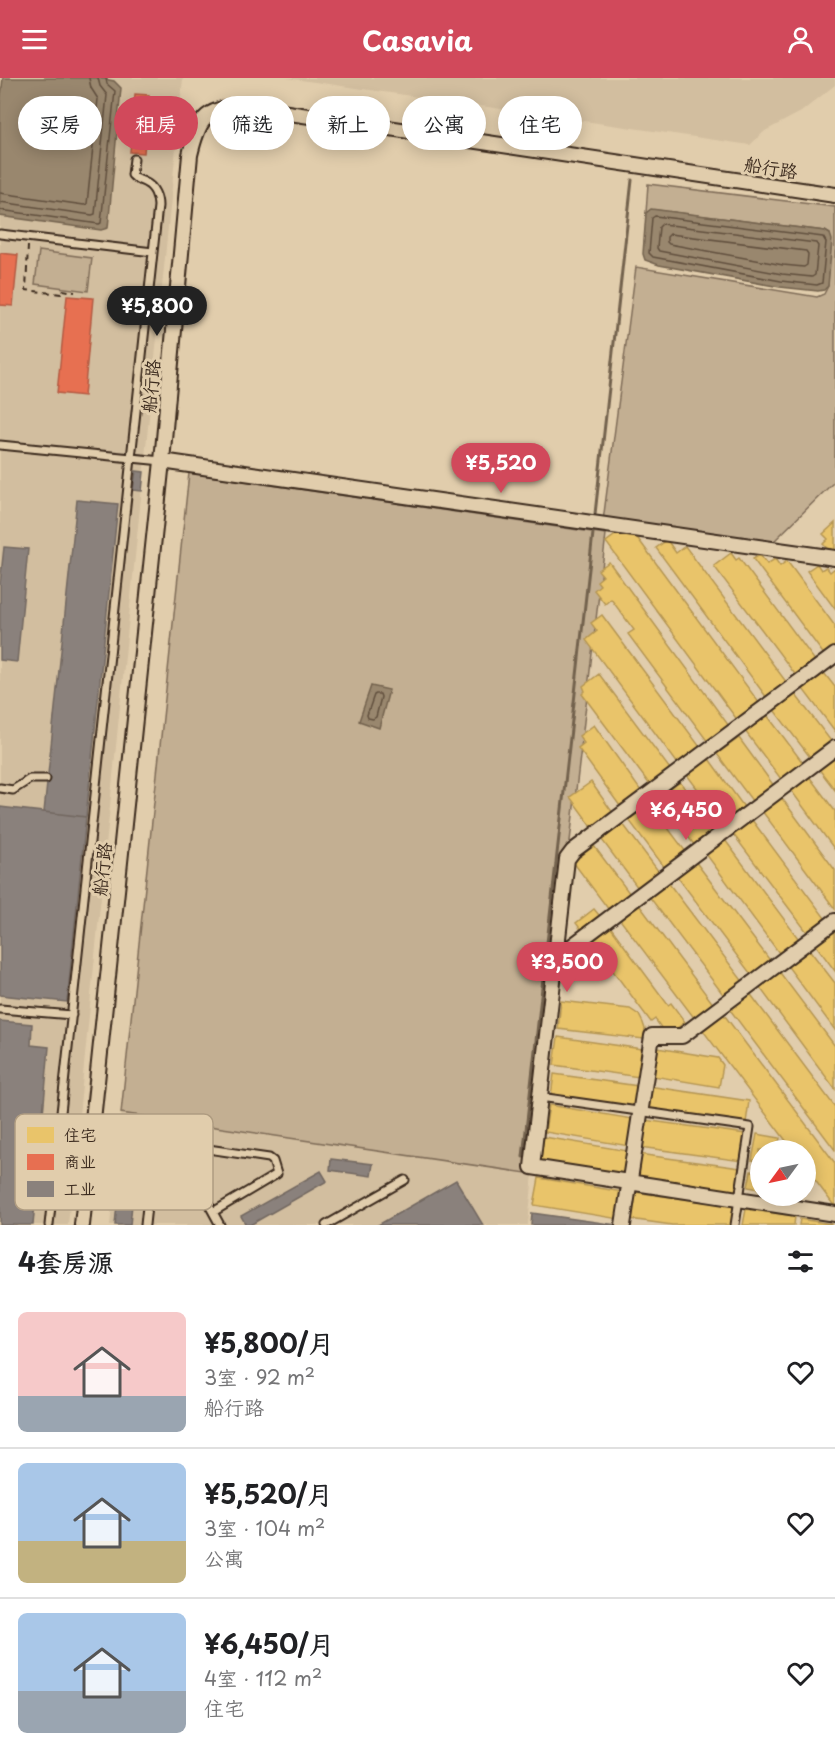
<!DOCTYPE html>
<html lang="zh">
<head>
<meta charset="utf-8">
<style>
	:root { --surface:#fff; --page:#f6f6f6; --text:#202124; --muted:#757577; --line:#e0e0e0; --accent:#d1495b }
	body { margin:0; font-family:"Playpen Sans","LXGW WenKai TC",sans-serif; background:var(--page); color:var(--text); height:100vh; display:flex; flex-direction:column; font-size:22px; white-space:nowrap }
	* { box-sizing:border-box; margin:0 }
	p { font-size:20px; color:var(--muted) }
	.icon { flex:none; width:33px; height:33px; fill:none; stroke:currentColor; stroke-width:2; stroke-linecap:round; stroke-linejoin:round }
	.map { position:relative; height:1147px; overflow:hidden }
	.panel { display:flex; flex-direction:column; background:var(--surface); flex:1 }
	.panel>* { flex:none }
	.hud { position:absolute; left:18px; top:18px; width:800px; height:54px; display:flex; gap:12px }
	.needle { width:39px; rotate:237deg }
	.controls { position:absolute; left:750px; top:1062px; display:grid; gap:12px }
	.controls a { display:grid; place-items:center; width:66px; height:66px; border-radius:50%; background:var(--surface); box-shadow:0 3px 15px #0003; font-size:30px }
	.price { position:absolute; translate:-50% -51px; padding:0 14px; border-radius:21px; background:var(--accent); color:#fff; font-size:20px; line-height:39px; filter:drop-shadow(0 2px 3px #0008) }
	.price::after { content:''; position:absolute; left:50%; top:36px; width:18px; height:14px; margin-left:-9px; background:inherit; clip-path:polygon(0 0,100% 0,50% 100%) }
	.price.selected { background:#222; color:#fff }
	ul { padding:0; list-style:none }
	li { display:flex; align-items:center; gap:18px; height:150px; padding:0 18px }
	li+li { border-top:2px solid var(--line) }
	li span { display:grid; place-items:center; flex:none; width:168px; height:120px; border-radius:9px; color:#555 }
	li>.icon { margin-inline-start:auto }
	span .icon { width:72px; height:72px; fill:#fffc; stroke-width:1 }
	li b { font-size:26px }
	h2 { display:flex; justify-content:space-between; align-items:center; height:72px; padding:0 18px; font-size:26px }
	.tag { padding:0 21px; border-radius:27px; background:var(--surface); box-shadow:0 3px 15px #0003; font-size:21px; line-height:54px }
	.tag.selected { background:var(--accent); color:#fff }
	header { display:flex; justify-content:space-between; align-items:center; height:78px; padding:0 18px; background:var(--accent); color:#fff; font-size:27px; font-weight:700 }
	.map>svg:first-child { display:block }
</style>
</head>
<body>
<header><svg class="icon" aria-label="menu" viewBox="0 0 24 24"><path d="M4 6h16M4 12h16M4 18h16"/></svg>Casavia<svg class="icon" aria-label="person" viewBox="0 0 24 24"><circle cx="12" cy="8" r="4"/><path d="M4 21q1-7 8-7t8 7"/></svg></header>
<div class="map">
<svg width="835" height="1147" viewBox="0 0 835 1147">
	<rect width="100%" height="100%" fill="#e1cdac"/>
	<filter id="ink" filterUnits="userSpaceOnUse"><feTurbulence type="fractalNoise" baseFrequency=".0167" numOctaves="2"/><feDisplacementMap in="SourceGraphic" scale="12" xChannelSelector="R" yChannelSelector="G"/><feConvolveMatrix kernelMatrix="1 2 1 2 8 2 1 2 1" color-interpolation-filters="sRGB"/></filter>
	<g filter="url(#ink)">
		<path fill="#d2be9f" d="M0 0H183L68 1147H0Z
			M287 0H835V7L801 34 765 53 750 67Z
			M121 1035 533 1096 528 1147H110Z"/>
		<path fill="#c3af92" stroke="#7f6c58" stroke-width="1.5" d="M648 106 835 129V403L770 467 603 443 636 189 817 219 824 216 828 208 830 156 825 153 656 132H651L646 135Z
			M39 173 92 180 88 213 35 206Z
			M189 395 606 456 540 1019 533 1096 121 1035Z"/>
		<path fill="#99876e" stroke="#73624e" stroke-width="1.5" d="M3 0H98L114 3 121 10 108 150 101 152 0 138V27Z
			M651 131 825 153 830 156 832 162 828 208 824 212 818 213 780 209 659 187 645 182 643 176 646 135Z
			M371 608 389 612 379 650 359 643Z"/>
		<path fill="#e9c46a" stroke="#b59653" stroke-width="1.5" d="M835 445V473L832 476 823 466 828 461 823 456Z
			M618 455 636 458 760 626 738 643 606 464Z
			M667 462 676 475 685 468 787 605 767 620 656 470Z
			M731 475 736 482 739 480 816 584 797 599 714 488Z
			M760 477 767 486 775 481 780 488 787 483 835 548V571L825 578 753 481Z
			M609 484 729 648 708 664 628 556 634 552 611 521 605 526 594 512 600 507 597 503 603 498 598 492Z
			M817 486 821 492 826 489 830 494 835 490V531L807 493Z
			M602 537 700 669 678 686 586 562 597 553 591 545Z
			M824 595 835 609V653L803 611Z
			M599 596 670 691 650 707 582 616 585 613 583 608Z
			M795 616 834 667 813 683 774 632Z
			M767 637 806 689 784 705 745 653Z
			M594 647 641 713 620 728 578 670 584 665 579 658Z
			M739 660 777 712 756 728 717 676Z
			M835 677V712L818 690Z
			M709 681 747 733 726 749 687 697Z
			M808 697 835 733V772L790 711Z
			M591 704 613 735 592 749 570 719Z
			M680 704 719 756 698 772 659 720Z
			M781 719 835 792V831L762 733Z
			M650 726 689 778 668 794 629 742Z
			M752 742 828 844 810 858 733 756Z
			M623 746 662 798 641 814 602 762Z
			M725 762 801 864 782 879 706 776Z
			M594 768 633 820 612 836 573 784Z
			M695 783 772 885 753 899 676 797Z
			M667 803 744 905 725 919 648 817Z
			M637 824 714 927 695 941 618 839Z
			M594 831 604 843 585 857 576 845Z
			M609 847 668 927 671 925 685 944 667 958 655 941 651 944 590 862Z
			M835 851V893L815 866Z
			M808 870 835 905V952L786 886Z
			M778 892 835 968V1011L758 907Z
			M749 914 835 1029V1072L728 929Z
			M561 923 630 931 639 937 643 945 645 951 644 961 558 951Z
			M722 934 835 1085V1129L806 1090V1072H793L701 950Z
			M558 959 642 971 639 999 554 987Z
			M657 970 718 980 723 987 719 1009 653 998Z
			M554 996 638 1008 635 1029 551 1018Z
			M648 1008 749 1023 746 1045 645 1030Z
			M549 1027 633 1041 629 1068 545 1054Z
			M644 1042 746 1056 742 1083 640 1069Z
			M757 1056 780 1060 777 1072H760V1083L752 1082Z
			M544 1059 628 1073 624 1100 539 1086Z
			M638 1076 740 1090 736 1117 635 1102Z
			M751 1093 760 1094V1111L748 1109Z
			M539 1100 623 1114 619 1141 534 1127Z
			M634 1114 735 1128 733 1147H672L630 1141Z
			M746 1131 795 1138 794 1147H743Z
			M800 1141 831 1146V1147H799Z"/>
		<path fill="#e76f51" stroke="#b35a42" stroke-width="1.5" d="M135 16 149 17 144 75 130 74Z
			M0 175 18 177 13 228 0 227Z
			M67 218 93 220 84 318 57 315Z"/>
		<path fill="#8a817c" stroke="#726760" stroke-width="1.5" d="M136 393 144 394 142 413 133 412Z
			M77 422 118 426 86 739 44 734Z
			M4 469 28 471 17 584 0 582V506Z
			M0 729 86 739 67 924 0 917Z
			M0 943 32 946 31 967 49 969 33 1147H0Z
			M125 1043 141 1045 136 1096 147 1097 145 1117 133 1116 130 1147H115Z
			M331 1081 373 1086 371 1098 330 1092Z
			M321 1093 327 1103 250 1147H246L241 1138Z
			M456 1102 483 1147H378Z
			M532 1135 617 1147H531Z"/>
		<g fill="none" stroke-linecap="round" stroke-linejoin="round">
			<path stroke="#614f3e" stroke-width="1.5" d="M0 115 84 127 87 126 98 21 91 10 89 0
				M0 124 92 137 95 136 107 17 100 8 98 0
				M0 132 99 146 101 145 115 13 107 6 106 0
				M655 138 823 159 826 164 822 205 817 207 781 203 653 179 649 175 652 140Z
				M662 146 816 165 818 168 815 197 812 199 782 196 659 173 657 170 659 149Z
				M670 156 806 173 808 176 807 187 804 189 783 187 669 166 667 164V159Z
				M376 616H380L381 619 376 639 373 641 368 640 367 637 374 617Z"/>
			<path stroke="#73624e" stroke-width="3" d="M595 436 632 102
				M523 1079 593 455"/>
			<g stroke="#3b2a1e" stroke-width="11">
				<path id="lane" d="M0 156 153 174
					M0 367 162 383
					M0 710 13 712 30 701H46
					M0 931 72 937
					M540 1019 750 1049 735 1147
					M149 1111 195 1116 208 1125 220 1147
					M49 1147 158 128C158 119 154 109 146 105 140 101 137 103 132 97L134 81
					M145 1147 154 1063 269 1080 273 1083 277 1096 213 1134
					M326 1147 405 1102"/>
			</g>
			<g stroke="#3b2a1e" stroke-width="18">
				<path id="street" d="M162 383 835 480
					M835 577 573 773 567 781 532 1089 835 1136
					M555 881 835 670
					M82 1147 162 383 190 77C198 43 204 30 242 28L835 117
					M623 1147 652 958H682L835 843"/>
			</g>
			<path stroke="#3b2a1e" stroke-width="2" stroke-dasharray="6 4.5" stroke-linecap="butt" d="M28 168 26 212 61 216 62 212 75 214"/>
			<use href="#lane" stroke="#e1cdac" stroke-width="7"/>
			<use href="#street" stroke="#e1cdac" stroke-width="14"/>
		</g>
	</g>
	<g text-anchor="middle" dominant-baseline="central" stroke-width="6" stroke-linejoin="round" paint-order="stroke">
		<g font-size="18" fill="#3b2a1e" stroke="#e1cdac">
			<text transform="translate(771 89) rotate(9)">船行路</text>
			<text transform="translate(150 308) rotate(-85)">船行路</text>
			<text transform="translate(101 791) rotate(-84)">船行路</text>
		</g>
	</g>
	<rect x="15" y="1036" width="198" height="96" rx="9" fill="#e1cdac" stroke="#af9c81" stroke-width="1.5"/>
	<rect x="27" y="1049" width="27" height="16" fill="#e9c46a"/>
	<rect x="27" y="1076" width="27" height="16" fill="#e76f51"/>
	<rect x="27" y="1103" width="27" height="16" fill="#8a817c"/>
	<g font-size="16" fill="#3b2a1e">
		<text x="64" y="1063">住宅</text>
		<text x="64" y="1090">商业</text>
		<text x="64" y="1117">工业</text>
	</g>
</svg>
<div class="controls">
<a><svg class="needle" viewBox="-14 -14 28 28"><path d="M0-13l5 13h-10z" fill="#e53935"/><path d="M0 13l5-13h-10z" fill="#757577"/></svg></a>
</div>
<b class="price selected" style="left:157px;top:259px">¥5,800</b>
<b class="price" style="left:501px;top:416px">¥5,520</b>
<b class="price" style="left:686px;top:763px">¥6,450</b>
<b class="price" style="left:567px;top:915px">¥3,500</b>
<div class="hud">
<a class="tag">买房</a>
<a class="tag selected">租房</a>
<a class="tag">筛选</a>
<a class="tag">新上</a>
<a class="tag">公寓</a>
<a class="tag">住宅</a>
</div>
</div>
<section class="panel">
<h2>4套房源<svg class="icon" aria-label="filters" viewBox="0 0 24 24"><path d="M4 7h16M4 17h16"/><circle cx="9" cy="7" r="2"/><circle cx="15" cy="17" r="2"/></svg></h2>
<ul>
<li><span style="background:linear-gradient(#f6c9c9 70%,#9aa5b1 0)"><svg class="icon" aria-label="home" viewBox="0 0 24 24"><path d="M3 11l9-7 9 7M6 9v11h12V9"/></svg></span><div><b>¥5,800/月</b><p>3室 · 92 m²</p><p>船行路</p></div><svg class="icon" aria-label="heart" viewBox="0 0 24 24"><path d="M12 20l-8-8c-3-5 5-10 8-4 3-6 11-1 8 4z"/></svg></li>
<li><span style="background:linear-gradient(#a9c7e8 65%,#c2b280 0)"><svg class="icon" aria-label="home" viewBox="0 0 24 24"><path d="M3 11l9-7 9 7M6 9v11h12V9"/></svg></span><div><b>¥5,520/月</b><p>3室 · 104 m²</p><p>公寓</p></div><svg class="icon" aria-label="heart" viewBox="0 0 24 24"><path d="M12 20l-8-8c-3-5 5-10 8-4 3-6 11-1 8 4z"/></svg></li>
<li><span style="background:linear-gradient(#a9c7e8 65%,#9aa5b1 0)"><svg class="icon" aria-label="home" viewBox="0 0 24 24"><path d="M3 11l9-7 9 7M6 9v11h12V9"/></svg></span><div><b>¥6,450/月</b><p>4室 · 112 m²</p><p>住宅</p></div><svg class="icon" aria-label="heart" viewBox="0 0 24 24"><path d="M12 20l-8-8c-3-5 5-10 8-4 3-6 11-1 8 4z"/></svg></li>
</ul>
</section>
</body>
</html>
